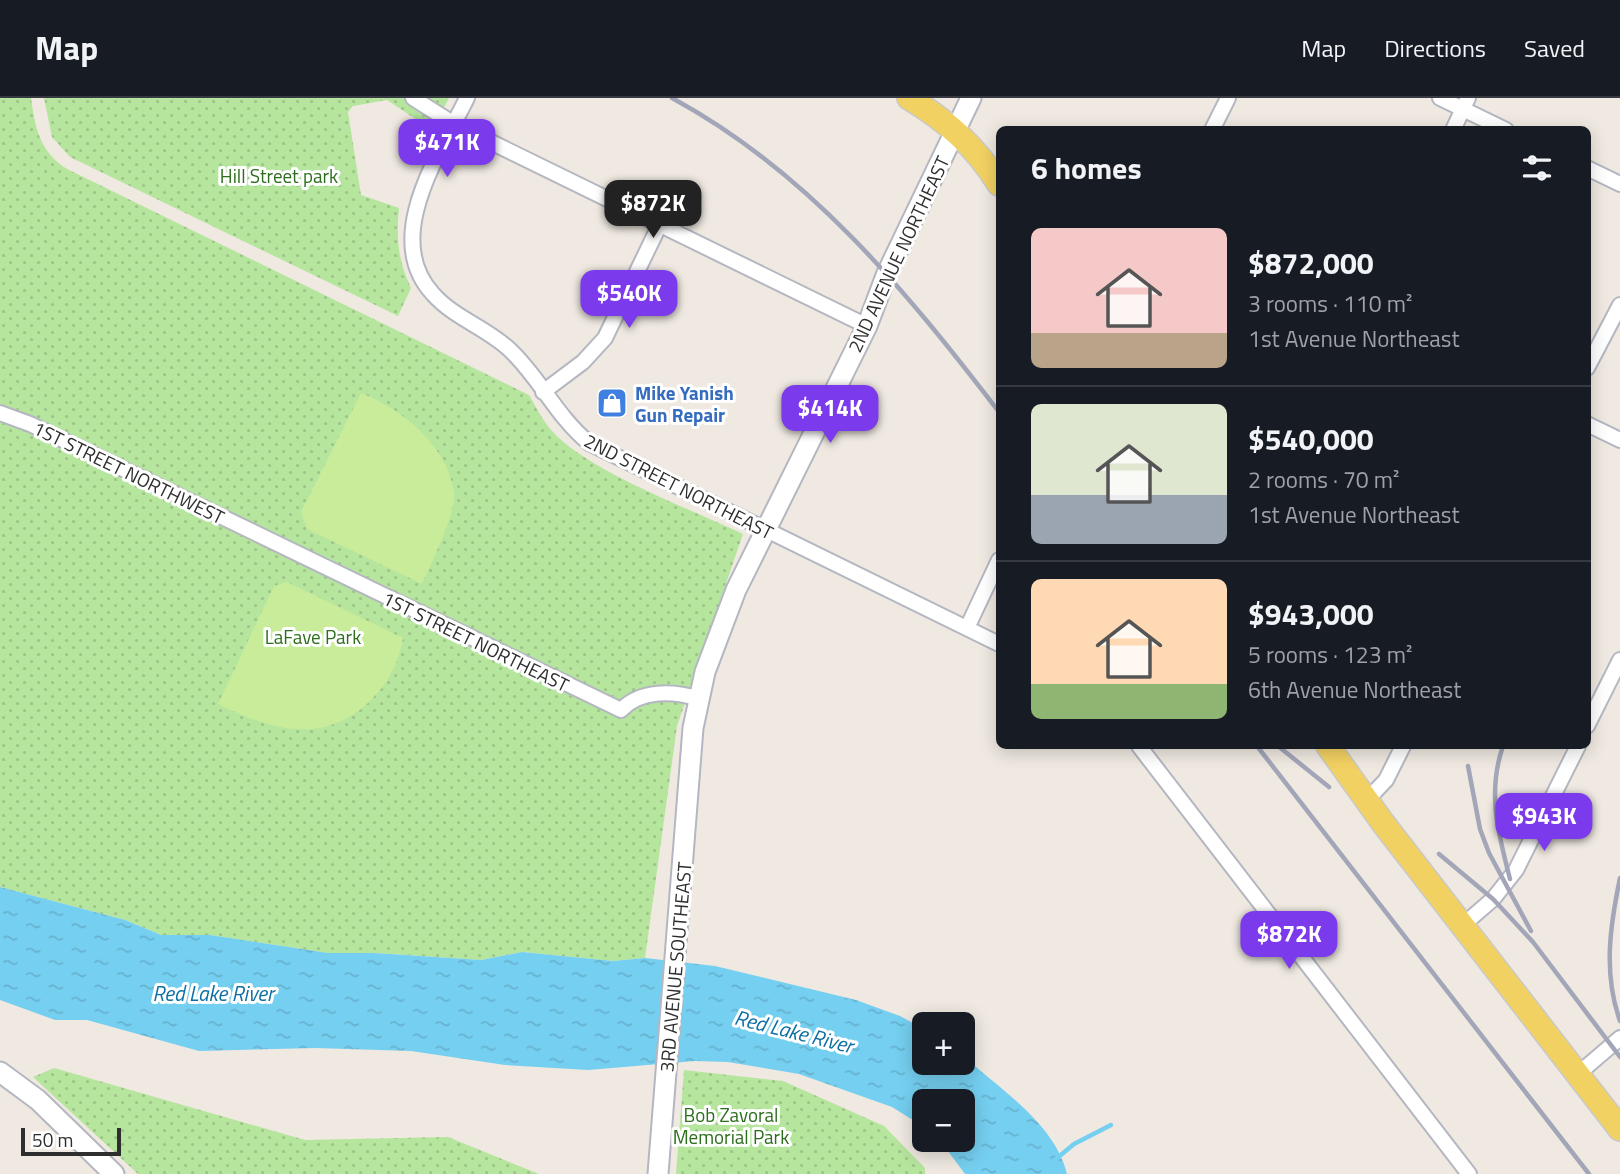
<!DOCTYPE html>
<html lang="en">
<head>
<meta charset="utf-8">
<style>
	:root { --surface:#171b24; --page:#242831; --text:#f1f3f6; --muted:#9ea1a6; --line:#363941; --accent:#7c3aed }
	body { margin:0; font-family:"Titillium Web",sans-serif; background:var(--page); color:var(--text); height:100vh; display:flex; flex-direction:column; font-size:26px; white-space:nowrap }
	* { box-sizing:border-box; margin:0 }
	p { font-size:23px; color:var(--muted) }
	.icon { flex:none; width:38px; height:38px; fill:none; stroke:currentColor; stroke-width:2; stroke-linecap:round; stroke-linejoin:round }
	.map { position:relative; flex:1; overflow:hidden }
	.panel { position:absolute; left:996px; top:28px; width:595px; height:623px; display:flex; flex-direction:column; background:var(--surface); border-radius:10px; box-shadow:0 4px 18px #0003 }
	.panel>* { flex:none }
	.controls { position:absolute; left:912px; top:914px; display:grid; gap:14px }
	.controls a { display:grid; place-items:center; width:63px; height:63px; border-radius:10px; background:var(--surface); box-shadow:0 4px 18px #0003; font-size:35px }
	.scale { position:absolute; left:21px; bottom:18px; width:100px; box-sizing:border-box; padding-left:7px; border:4px solid #2e2e2e; border-top:0; font-size:19px; line-height:24px; white-space:nowrap; color:#2e2e2e; -webkit-text-stroke:5px #fff; paint-order:stroke }
	.price { position:absolute; translate:-50% -60px; padding:0 16px; border-radius:14px; background:var(--accent); color:#fff; font-size:23px; line-height:46px; filter:drop-shadow(0 2px 4px #0008) }
	.price::after { content:''; position:absolute; left:50%; top:42px; width:21px; height:16px; margin-left:-10px; background:inherit; clip-path:polygon(0 0,100% 0,50% 100%) }
	.price.current { background:#222; color:#fff }
	ul { padding:0; list-style:none }
	li { display:flex; align-items:center; gap:21px; height:175px; padding:0 35px }
	li+li { border-top:2px solid var(--line) }
	li span { display:grid; place-items:center; flex:none; width:196px; height:140px; border-radius:10px; color:#555 }
	li>.icon { margin-inline-start:auto }
	span .icon { width:84px; height:84px; fill:#fffc; stroke-width:1 }
	li b { font-size:30px }
	h2 { display:flex; justify-content:space-between; align-items:center; height:84px; padding:0 35px; font-size:30px }
	header { display:flex; align-items:center; gap:42px; box-sizing:border-box; height:98px; padding:0 35px; background:var(--surface); border-bottom:2px solid var(--line) }
	header strong { font-size:33px }
	nav { display:flex; gap:38px; margin-inline-start:auto; font-size:24px }
	.map>svg:first-child { display:block }
</style>
</head>
<body>
<header>
<strong>Map</strong>
<nav><a>Map</a><a>Directions</a><a>Saved</a></nav>
</header>
<div class="map">
<svg width="1620" height="1076" viewBox="0 0 1620 1076">
	<defs>
		<pattern id="green-dots" width="8" height="8" patternUnits="userSpaceOnUse" patternTransform="scale(1.75)"><rect width="8" height="8" fill="#b6e59e"/><path d="M2 2h.1M6 6h.1" fill="none" stroke="#9dc588" stroke-width="1.8" stroke-linecap="round"/></pattern>
		<pattern id="water-ripples" width="26" height="14" patternUnits="userSpaceOnUse" patternTransform="scale(1.75)"><rect width="26" height="14" fill="#75cff0"/><path d="M2 4q2-2 4 0t4 0M15 11q2-2 4 0t4 0" fill="none" stroke="#66b2ce"/></pattern>
	</defs>
	<rect width="100%" height="100%" fill="#efe9e1"/>
	<path fill="url(#green-dots)" d="M0 0H31C35 30 40 54 67 71L529 297C536 309 543 323 552 333 589 374 691 411 743 436L677 628 645 860 613 863 522 854 481 862 374 855H328L210 837H161L125 822 0 789Z
		M44 0H449L432 32 387 2 353 8 348 14 361 97 399 110C396 140 398 163 411 190L398 218 70 59 52 39Z
		M54 970 305 1042 448 1039 539 1076H138L33 979Z
		M684 972 783 983 884 1028 925 1070V1076H676Z"/>
	<path fill="#c9ec9a" d="M361 295C402 311 447 347 454 394 457 414 431 466 422 486L307 431 301 414Z
		M287 484 403 540C399 566 387 587 368 605 321 648 270 631 218 606L274 488Z"/>
	<path fill="url(#water-ripples)" d="M0 789 125 822 161 837H210L328 855H374L481 862 522 854 613 863 645 860 715 868 856 902 900 918 924 931V964H962L963 958 968 962C1004 994 1055 1027 1067 1076H965L939 1041H962V1003H924V1029L892 1009 799 976 728 964 695 963 588 972 505 967 411 953 315 950 199 953 87 922H55L0 902Z"/>
	<g fill="none" stroke-linecap="round" stroke-linejoin="round">
		<path stroke="#75cff0" stroke-width="4.5" d="M1056 1061 1074 1046 1111 1027"/>
		<g stroke="#b4b7c1" stroke-width="18">
			<path id="street" d="M413 0 454 26 867 228
				M467 0C440 55 381 140 433 196 454 220 487 230 510 252 540 280 556 318 589 345L999 546
				M1440 0 1506 32
				M1212 32 1228 0
				M1453 32 1468 0
				M1587 70 1620 86
				M1587 270 1620 207
				M543 294 583 264 605 240 660 126
				M0 315 30 326 621 612C641 591 674 593 699 601
				M1587 326 1620 342
				M967 530 999 462
				M1587 628 1620 562
				M1139 648 1469 1076
				M1366 703 1386 682 1403 648
				M1463 827 1493 801 1516 772 1578 648
				M1578 976 1620 940"/>
		</g>
		<g stroke="#b4b7c1" stroke-width="23">
			<path id="secondary" d="M0 974 38 1002 114 1076
				M658 1076 693 630 705 574 736 492 867 228 887 175 971 0"/>
		</g>
		<g stroke="#c9c9c9" stroke-width="26">
			<path id="primary" d="M909 0C947 23 975 48 999 86
				M1328 648 1383 725 1620 1031"/>
		</g>
		<use href="#street" stroke="#fff" stroke-width="14"/>
		<use href="#secondary" stroke="#fff" stroke-width="19"/>
		<use href="#primary" stroke="#f2d163" stroke-width="23"/>
		<path stroke="#a3a6b8" stroke-width="4.5" d="M672 0C809 74 906 193 999 314
			M1257 648 1589 1076
			M1278 648 1329 689
			M1503 648C1487 694 1498 735 1510 781
			M1468 668 1480 731 1489 755 1531 833
			M1439 756 1493 801 1533 844 1620 959
			M1620 780C1610 828 1603 875 1620 923"/>
	</g>
	<defs>
		<g id="shop-square" transform="scale(1.575)"><rect x="-9" y="-9" width="18" height="18" rx="4" fill="#3f7fe0" stroke="#fff"/><path d="M-5-2.5h2.3a2.7 3.5 0 0 1 5.4 0H5L5.5 6h-11ZM-1.5-2.5h3a1.5 2.3 0 0 0-3 0Z" fill="#fff"/></g>
	</defs>
	<g fill-rule="evenodd">
		<use href="#shop-square" x="612" y="305"/>
	</g>
	<g text-anchor="middle" dominant-baseline="central" stroke-width="6" stroke-linejoin="round" paint-order="stroke">
		<g font-size="19" fill="#2c6e1b" stroke="#fff">
			<text x="279" y="77">Hill Street park</text>
			<text x="313" y="538">LaFave Park</text>
			<text x="731" y="1016">Bob Zavoral<tspan x="731" dy="22">Memorial Park</tspan></text>
		</g>
		<g font-size="19" fill="#2e2e2e" stroke="#fff">
			<text transform="translate(898 156) rotate(-65)">2ND AVENUE NORTHEAST</text>
			<text transform="translate(129 374) rotate(26)">1ST STREET NORTHWEST</text>
			<text transform="translate(679 388) rotate(27)">2ND STREET NORTHEAST</text>
			<text transform="translate(476 543) rotate(26)">1ST STREET NORTHEAST</text>
			<text transform="translate(675 869) rotate(-85)">3RD AVENUE SOUTHEAST</text>
		</g>
		<g font-size="19" font-weight="bold" fill="#366cbe" stroke="#fff" text-anchor="start">
			<text x="635" y="294">Mike Yanish<tspan x="635" dy="22">Gun Repair</tspan></text>
		</g>
		<g font-size="21" font-style="italic" fill="#0d6fa3" stroke="#fff">
			<text x="213" y="895">Red Lake River</text>
			<text transform="translate(794 933) rotate(14)">Red Lake River</text>
		</g>
	</g>
</svg>
<div class="controls">
<a>+</a>
<a>−</a>
</div>
<div class="scale">50 m</div>
<b class="price" style="left:447px;top:81px">$471K</b>
<b class="price current" style="left:653px;top:142px">$872K</b>
<b class="price" style="left:629px;top:232px">$540K</b>
<b class="price" style="left:830px;top:347px">$414K</b>
<b class="price" style="left:1544px;top:755px">$943K</b>
<b class="price" style="left:1289px;top:873px">$872K</b>
<section class="panel">
<h2>6 homes<svg class="icon" aria-label="filters" viewBox="0 0 24 24"><path d="M4 7h16M4 17h16"/><circle cx="9" cy="7" r="2"/><circle cx="15" cy="17" r="2"/></svg></h2>
<ul>
<li><span style="background:linear-gradient(#f6c9c9 75%,#b9a48a 0)"><svg class="icon" aria-label="home" viewBox="0 0 24 24"><path d="M3 11l9-7 9 7M6 9v11h12V9"/></svg></span><div><b>$872,000</b><p>3 rooms · 110 m²</p><p>1st Avenue Northeast</p></div></li>
<li><span style="background:linear-gradient(#dfe7d0 65%,#9aa5b1 0)"><svg class="icon" aria-label="home" viewBox="0 0 24 24"><path d="M3 11l9-7 9 7M6 9v11h12V9"/></svg></span><div><b>$540,000</b><p>2 rooms · 70 m²</p><p>1st Avenue Northeast</p></div></li>
<li><span style="background:linear-gradient(#ffd9b3 75%,#8fb573 0)"><svg class="icon" aria-label="home" viewBox="0 0 24 24"><path d="M3 11l9-7 9 7M6 9v11h12V9"/></svg></span><div><b>$943,000</b><p>5 rooms · 123 m²</p><p>6th Avenue Northeast</p></div></li>
</ul>
</section>
</div>
</body>
</html>
